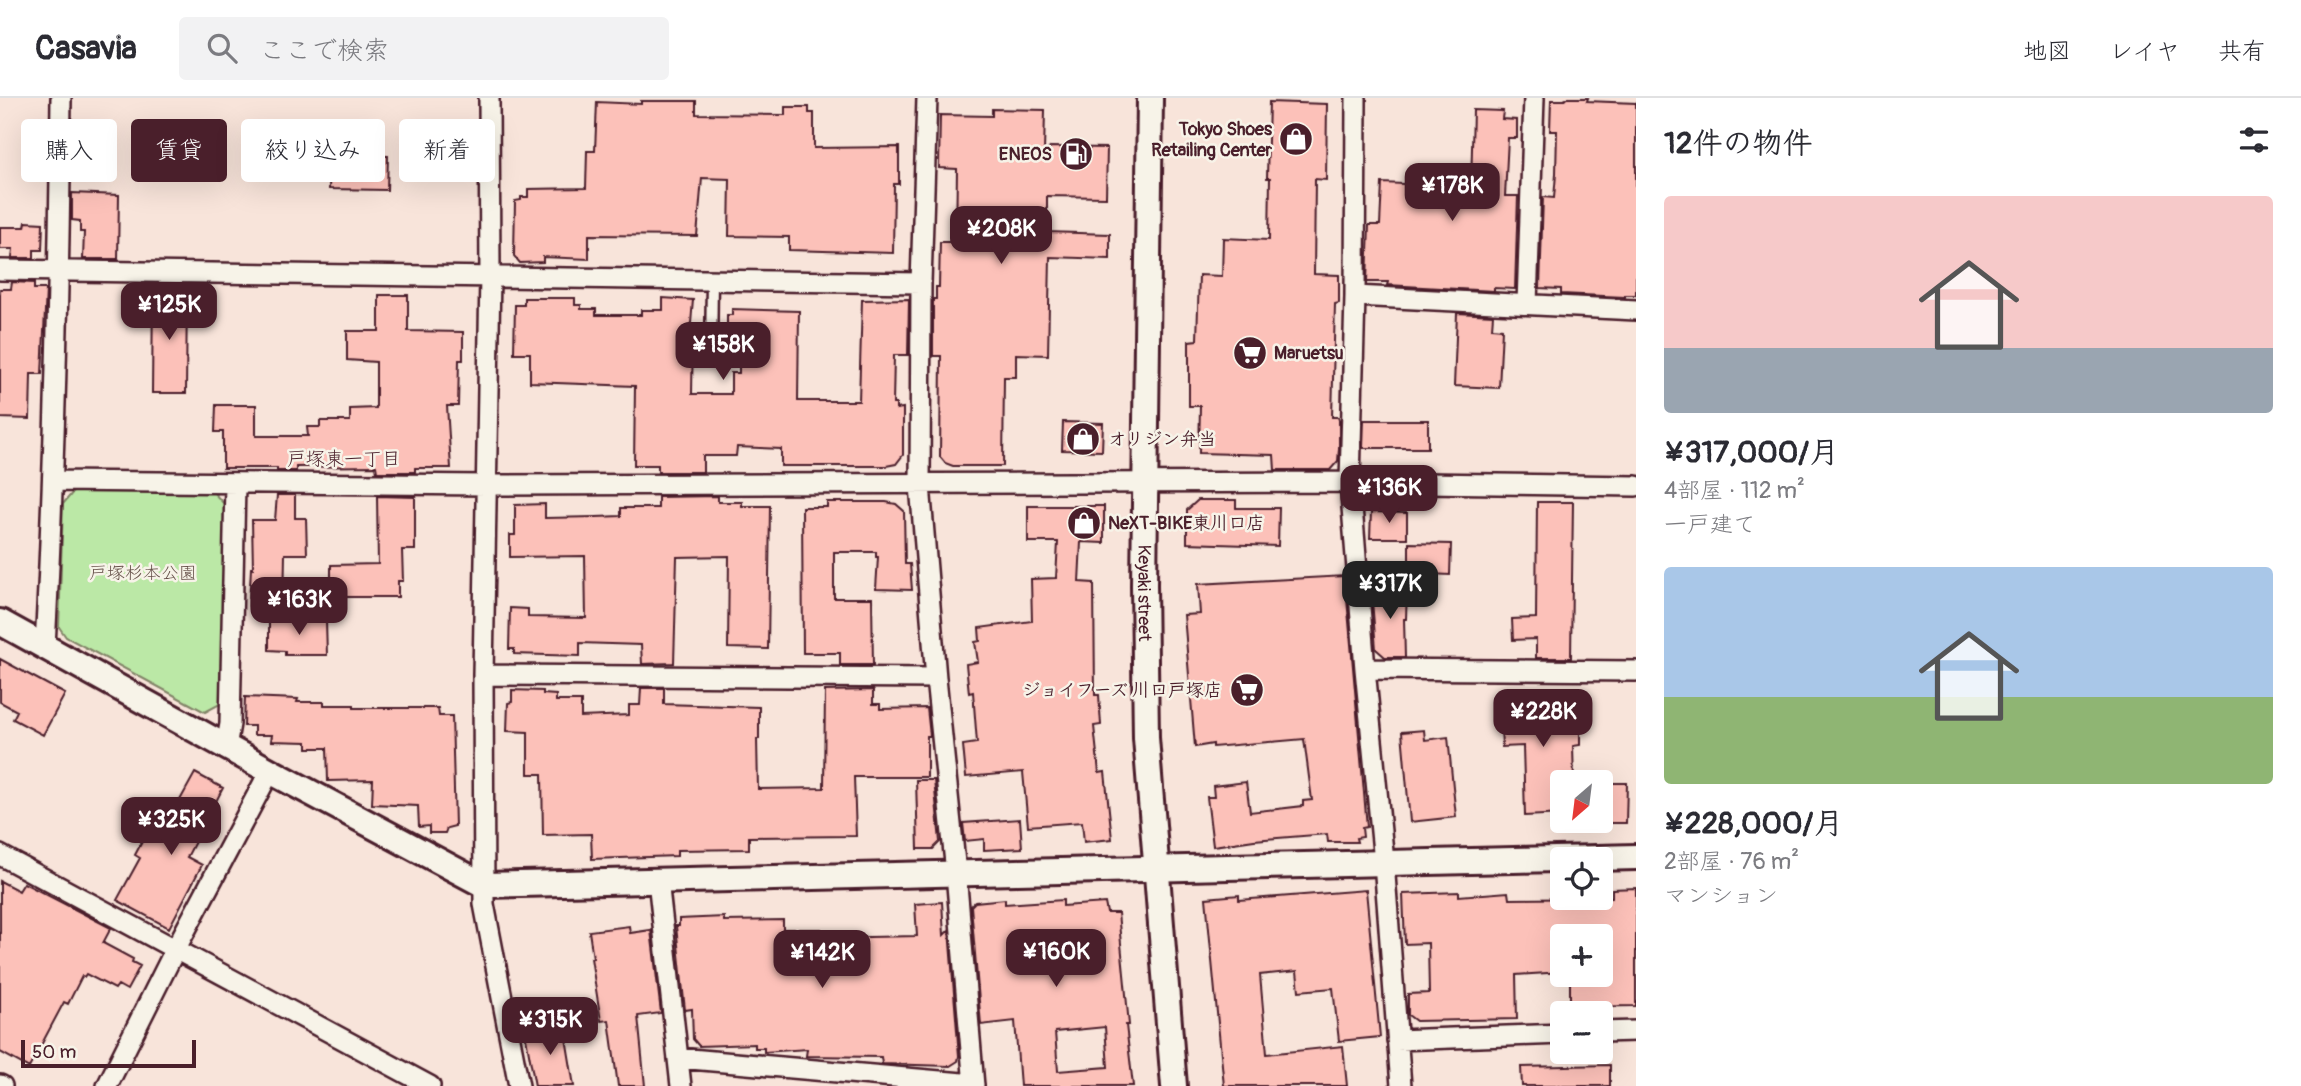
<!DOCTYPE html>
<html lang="ja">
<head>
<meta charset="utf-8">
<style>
	:root { --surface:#fff; --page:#f2f2f3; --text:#2b2b33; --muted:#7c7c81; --line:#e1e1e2; --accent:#4a1f2b }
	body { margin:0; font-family:Pangolin,"Klee One",sans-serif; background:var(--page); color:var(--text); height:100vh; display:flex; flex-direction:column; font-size:26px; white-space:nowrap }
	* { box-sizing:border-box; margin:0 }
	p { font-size:23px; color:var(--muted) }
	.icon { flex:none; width:38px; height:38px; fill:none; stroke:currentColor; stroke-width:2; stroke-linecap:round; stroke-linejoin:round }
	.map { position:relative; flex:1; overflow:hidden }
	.sheet { display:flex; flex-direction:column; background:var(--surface); width:665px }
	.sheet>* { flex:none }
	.guide { position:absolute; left:21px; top:21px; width:665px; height:63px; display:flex; gap:14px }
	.needle { width:46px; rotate:208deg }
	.fabs { position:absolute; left:1550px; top:672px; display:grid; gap:14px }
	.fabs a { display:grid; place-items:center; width:63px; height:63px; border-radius:7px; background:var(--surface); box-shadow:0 7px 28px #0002; font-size:35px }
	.scale { position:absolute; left:21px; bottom:18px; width:175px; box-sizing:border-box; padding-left:7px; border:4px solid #4a1f2b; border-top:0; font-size:19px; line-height:24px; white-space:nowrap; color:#4a1f2b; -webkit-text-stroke:5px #f7f3e8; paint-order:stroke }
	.price { position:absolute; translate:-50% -60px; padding:0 16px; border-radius:14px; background:var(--accent); color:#fff; font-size:23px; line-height:46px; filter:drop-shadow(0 2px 4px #0008) }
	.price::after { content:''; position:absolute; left:50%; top:42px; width:21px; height:16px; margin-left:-10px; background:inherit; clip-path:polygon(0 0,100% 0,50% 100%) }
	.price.on { background:#222; color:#fff }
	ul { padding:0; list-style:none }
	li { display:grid; align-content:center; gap:14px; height:371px; padding:0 28px }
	li span { display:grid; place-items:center; height:217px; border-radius:7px; color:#555 }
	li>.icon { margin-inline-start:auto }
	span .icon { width:126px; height:126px; fill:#fffc; stroke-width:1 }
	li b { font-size:30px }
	h2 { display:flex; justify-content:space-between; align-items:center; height:84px; padding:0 28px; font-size:30px }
	.chip { padding:0 24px; border-radius:7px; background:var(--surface); box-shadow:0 7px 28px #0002; font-size:24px; line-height:63px }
	.chip.on { background:var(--accent); color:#fff }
	header { display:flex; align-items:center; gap:42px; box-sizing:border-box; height:98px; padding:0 35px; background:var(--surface); border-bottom:2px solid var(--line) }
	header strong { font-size:33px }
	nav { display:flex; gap:38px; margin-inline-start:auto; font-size:24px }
	.search { width:490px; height:63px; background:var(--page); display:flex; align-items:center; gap:18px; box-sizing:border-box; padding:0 24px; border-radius:7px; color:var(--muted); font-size:26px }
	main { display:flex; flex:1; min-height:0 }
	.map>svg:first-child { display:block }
</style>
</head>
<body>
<header>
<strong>Casavia</strong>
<div class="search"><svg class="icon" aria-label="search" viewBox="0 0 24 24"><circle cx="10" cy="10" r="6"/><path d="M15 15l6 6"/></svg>ここで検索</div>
<nav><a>地図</a><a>レイヤ</a><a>共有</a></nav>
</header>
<main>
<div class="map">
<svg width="1636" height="988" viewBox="0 0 1636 988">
	<rect width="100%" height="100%" fill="#f8e4da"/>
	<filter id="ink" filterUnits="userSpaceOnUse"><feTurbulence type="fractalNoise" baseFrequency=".0143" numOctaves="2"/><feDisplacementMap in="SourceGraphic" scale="14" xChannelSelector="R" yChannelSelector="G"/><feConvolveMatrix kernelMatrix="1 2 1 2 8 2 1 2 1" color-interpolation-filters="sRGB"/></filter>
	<g filter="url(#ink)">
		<path fill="#bbe8a6" stroke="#828468" stroke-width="2" d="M73 394H213L226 408 222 605 205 614 66 539 59 529 63 406Z"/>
		<path fill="#fcc1b9" stroke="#4a1f2b" stroke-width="2" fill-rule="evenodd" d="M1566 0H1588L1587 3 1636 5V197H1625V199L1561 196V191L1540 190 1543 99 1554 100 1556 76 1557 33H1550L1551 2H1565Z
			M641 3H696V16L785 17V9H809V15H814V50L899 49V86H894L893 155 789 152V139L729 138 730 81 702 80 697 138 589 137V161L543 159V164L520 165 514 158 515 103 521 102V99H528V91L586 90 587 53H595L597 4 641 6Z
			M1269 4 1327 6 1326 82 1315 81 1314 176 1339 177V205L1335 206 1332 319H1338L1339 322V350L1338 363 1330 372H1275L1274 357 1199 355 1200 308H1189V243L1197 242 1199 177 1222 178 1223 140 1269 142 1270 80H1267Z
			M992 11 1045 12 1044 55 1051 49 1107 50 1106 99 1047 98V134L1110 136V161L1050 159 1048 257 1016 256V279H1004L1003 368H953L945 365 940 359 941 258H933V201H936V189H939L940 144H956L957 71 939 70 940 17 992 18Z
			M1473 12 1503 13 1502 21 1517 22V40H1508L1505 98H1518L1515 191 1494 190V193L1387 187 1388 184H1367L1369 127H1380L1382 85 1471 89Z
			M330 57 388 58 387 92 329 91Z
			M72 95 119 97 118 161H83L84 134H80V123L72 122Z
			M26 124 43 125 42 152H34V160H12L13 151H0V129H25Z
			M12 184 34 185V191H46L42 276H31L30 321 0 320V191H11Z
			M153 192H187L186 295H152Z
			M379 197H408V233L463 234V262H459L458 308H447L451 370H415V374H377L376 368 296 369V373H277V370H223V334H215L216 307H256V338H308L307 329H320V323H350V311L376 310V264L347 262V233H379Z
			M524 200H575V207H581V211H596V217H641V212H663V200L693 202 690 237H693L692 296H731V275H739V235H727V217H732V211L799 213 798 303H859L862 202 909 201 908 257H894L893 306H896V311L903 310V357L896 366 886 368H781V351L737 349 736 358H703V374H658V367H634L635 288 530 284V255H514L515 207H524Z
			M1457 215 1493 217 1492 230 1502 231 1499 290 1454 288Z
			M1364 322H1428V350H1363Z
			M1063 324 1103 325 1102 353 1062 352Z
			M277 397H295V420H306L307 456H285L284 509 249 508 251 470H253L252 422H275Z
			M377 398 415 399V452H402L403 483H398V499H331V467L378 466Z
			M718 398V404H742V408H770L768 551 728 550 729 458 677 459 674 565 642 566 641 547 580 545V558L514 556V551H509L510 510 528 511V519L586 520 585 458 510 459V437H515V407L545 406V420L596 419 621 418V410H658V399Z
			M1198 402H1236V410H1279L1278 448 1187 445V412Z
			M827 404H886L896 406 904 413 905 466H910L912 492 876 491 878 459H876V454H834V500H872L873 567H840V555H803L802 409H827Z
			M1537 404H1573L1571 560H1536V541L1513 542 1512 521 1536 520Z
			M1028 408H1104V445L1081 444 1079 484 1094 485 1095 597H1099L1101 627 1094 628 1099 675 1105 674 1112 741 1084 744 1082 724 1028 728 1023 674 966 679 963 647 977 645 973 594 969 595 966 566 978 564 975 544 980 543 979 530 1032 523 1031 481 1056 480 1058 444H1028Z
			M1371 414 1407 415V440H1370Z
			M1409 445 1451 446 1450 477 1409 475Z
			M1345 478 1367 729 1362 730 1363 739 1356 740 1357 744H1328L1327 736 1254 742 1213 748 1207 699H1214L1213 688 1246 684 1250 714 1303 708V703L1312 702 1304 641 1213 649V646L1195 649 1184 517 1200 516 1198 486Z
			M1371 490 1407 491 1406 521H1404L1405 559H1385L1376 551Z
			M269 523H326L327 557H285V553L269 552Z
			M0 561 65 596 43 637 13 621 17 613 0 604Z
			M641 590H664V606L759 609V641H757L758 691 824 690 825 593 873 592V606H880V611L927 610 930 638H927V679H854L856 738 749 739V751L677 752V758L592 761 591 736 543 737 542 676H528V634L507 633 508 605 512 604V592L543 593V596L556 597V603H581V619L629 617V607H640Z
			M245 599 298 601 297 604H324V607H354V610H438L439 618H452L455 728 447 730 445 735H429V728L419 729 418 708 372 706 373 682 328 683 327 650H307V644L271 643 272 637H254V628H244Z
			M1550 599H1569L1570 607H1580V647L1573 648 1574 684H1563V716L1525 718 1523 648 1502 649 1500 606 1550 604Z
			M1424 632 1425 642 1448 639 1456 719 1410 724 1402 634Z
			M195 675 223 690 187 759 202 767 169 830 117 802 140 760 135 757 146 736 158 742Z
			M916 682H934L940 744 933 751H918Z
			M1601 685H1627L1626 725H1601Z
			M1020 721 1022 750 984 752V741L965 743 963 725Z
			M0 783 19 793 24 785 111 830 103 845 133 861 132 864 140 868 127 892 118 887 115 891 86 876 84 879 82 878 68 906 64 904 29 970 0 954Z
			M1636 790V908L1570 909V877H1601V838H1563V874L1516 877 1517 921 1416 923 1408 917V896L1429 895 1428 845 1405 846 1403 796 1459 794V798L1508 794 1509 801 1601 800 1612 799V791Z
			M1366 792 1380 939 1339 943 1333 890 1299 893 1297 873 1260 877 1267 956 1343 948 1347 988H1224L1206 800 1239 797V802Z
			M1005 801V806L1063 802V808L1105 805 1107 815H1118L1129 927H1126L1133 988H1020L1015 923 981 927 971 808 975 804ZM1105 929 1108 969 1058 973 1055 934Z
			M942 804 944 837 949 832 959 958 958 963 950 968 882 966 881 959 806 958 807 951 764 954V950H755V946L699 948 693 941 692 911 685 912 676 828H679V821L724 819V823L783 822V831H821V840L917 838 915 806Z
			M629 828 630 835 651 832 661 915 638 918 645 988H618L609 922 601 923 591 860H593L589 833Z
			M564 928 574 988H535L525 934Z
			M1610 967V988H1522L1521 969Z"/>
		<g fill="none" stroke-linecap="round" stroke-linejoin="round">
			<g stroke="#4a1f2b" stroke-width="15">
				<path id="service" d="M711 260 712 181"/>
			</g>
			<g stroke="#4a1f2b" stroke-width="24">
				<path id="minor" d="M489 0 490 177 483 577 484 806 519 988
					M927 0 921 185 920 387 936 580 956 775 974 988
					M1356 0 1355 198 1350 384 1365 571 1384 764 1401 988
					M0 172 921 185
					M1355 198 1636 212
					M1527 206 1534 0
					M54 383 486 387 1350 384 1636 388
					M45 548C55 365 59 183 61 0
					M1365 571 1636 573
					M483 577 936 580
					M226 649 230 626 235 386
					M0 757 430 988
					M658 782 681 988
					M1601 934 1636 933
					M1397 942 1563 936
					M679 960 974 986
					M0 987 2 988
					M107 988 175 852 270 673"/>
			</g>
			<g stroke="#4a1f2b" stroke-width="30">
				<g id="tertiary">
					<path id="s1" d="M1150 0 1144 487 1146 640 1174 988"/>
					<path d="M0 524 270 673 484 787 1636 759"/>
				</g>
			</g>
			<use href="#service" stroke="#f7f3e8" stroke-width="10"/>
			<use href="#minor" stroke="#f7f3e8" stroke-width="19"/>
			<use href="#tertiary" stroke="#f7f3e8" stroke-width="24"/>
		</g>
	</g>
	<defs>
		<g id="shop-disc" transform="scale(1.75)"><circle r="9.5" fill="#4a1f2b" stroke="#f7f3e8"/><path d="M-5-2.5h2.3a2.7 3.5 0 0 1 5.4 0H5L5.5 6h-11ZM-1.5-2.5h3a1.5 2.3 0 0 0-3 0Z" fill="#fff"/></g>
		<g id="fuel-disc" transform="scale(1.75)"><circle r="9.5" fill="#4a1f2b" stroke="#f7f3e8"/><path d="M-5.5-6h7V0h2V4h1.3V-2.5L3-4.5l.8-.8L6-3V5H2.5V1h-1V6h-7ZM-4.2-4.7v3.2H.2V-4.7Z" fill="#fff"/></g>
		<g id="supermarket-disc" transform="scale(1.75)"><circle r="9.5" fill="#4a1f2b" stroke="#f7f3e8"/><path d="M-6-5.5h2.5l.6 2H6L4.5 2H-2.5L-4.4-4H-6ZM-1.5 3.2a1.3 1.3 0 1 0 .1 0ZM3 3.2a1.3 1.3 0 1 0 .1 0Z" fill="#fff"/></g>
	</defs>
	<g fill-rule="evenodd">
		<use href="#shop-disc" x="1296" y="41"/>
		<use href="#fuel-disc" x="1076" y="56"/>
		<use href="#supermarket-disc" x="1250" y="255"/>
		<use href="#shop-disc" x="1083" y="341"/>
		<use href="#shop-disc" x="1084" y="425"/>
		<use href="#supermarket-disc" x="1247" y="592"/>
	</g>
	<g text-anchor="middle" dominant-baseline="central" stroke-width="5" stroke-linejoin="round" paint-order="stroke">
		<g font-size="18" font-weight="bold" fill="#4a1f2b" stroke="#f7f3e8" text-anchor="end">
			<text x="1272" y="31">Tokyo Shoes<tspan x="1272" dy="21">Retailing Center</tspan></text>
			<text x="1052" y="56">ENEOS</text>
			<text x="1274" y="255" text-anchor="start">Maruetsu</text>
			<text x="1108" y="341" text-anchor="start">オリジン弁当</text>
			<text x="1108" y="425" text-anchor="start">NeXT-BIKE東川口店</text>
			<text x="1222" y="592">ジョイフーズ 川口戸塚店</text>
		</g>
		<g font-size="18" fill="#66514a" stroke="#f7f3e8">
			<text x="143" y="475">戸塚杉本公園</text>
		</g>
		<g font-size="18" fill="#4a1f2b" stroke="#f7f3e8">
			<text stroke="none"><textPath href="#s1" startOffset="495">Keyaki street</textPath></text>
		</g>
		<g font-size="19" fill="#4a1f2b" stroke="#f7f3e8">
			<text x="344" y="361">戸塚東一丁目</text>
		</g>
	</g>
</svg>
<div class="fabs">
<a><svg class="needle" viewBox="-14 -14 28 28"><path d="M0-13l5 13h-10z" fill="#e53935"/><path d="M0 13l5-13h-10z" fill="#7c7c81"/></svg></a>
<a><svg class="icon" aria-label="locate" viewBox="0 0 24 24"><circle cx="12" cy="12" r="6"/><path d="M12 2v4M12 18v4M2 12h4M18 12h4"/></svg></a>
<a>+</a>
<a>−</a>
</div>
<div class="scale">50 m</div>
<b class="price" style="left:1452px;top:125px">¥178K</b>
<b class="price" style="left:1001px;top:168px">¥208K</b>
<b class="price" style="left:169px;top:244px">¥125K</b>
<b class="price" style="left:723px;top:284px">¥158K</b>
<b class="price" style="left:1389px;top:427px">¥136K</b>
<b class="price on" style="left:1390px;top:523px">¥317K</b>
<b class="price" style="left:299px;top:539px">¥163K</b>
<b class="price" style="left:1543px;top:651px">¥228K</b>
<b class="price" style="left:171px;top:759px">¥325K</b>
<b class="price" style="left:1056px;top:891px">¥160K</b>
<b class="price" style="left:822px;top:892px">¥142K</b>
<b class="price" style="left:550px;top:959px">¥315K</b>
<div class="guide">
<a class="chip">購入</a>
<a class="chip on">賃貸</a>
<a class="chip">絞り込み</a>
<a class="chip">新着</a>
</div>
</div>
<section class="sheet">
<h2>12件の物件<svg class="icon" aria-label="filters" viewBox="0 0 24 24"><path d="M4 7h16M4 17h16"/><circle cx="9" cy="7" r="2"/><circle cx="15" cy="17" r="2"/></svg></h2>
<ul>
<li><span style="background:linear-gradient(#f6c9c9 70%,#9aa5b1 0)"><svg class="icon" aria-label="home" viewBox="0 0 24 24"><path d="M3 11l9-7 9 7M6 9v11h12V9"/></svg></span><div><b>¥317,000/月</b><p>4部屋 · 112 m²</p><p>一戸建て</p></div></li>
<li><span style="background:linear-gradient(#a9c7e8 60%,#8fb573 0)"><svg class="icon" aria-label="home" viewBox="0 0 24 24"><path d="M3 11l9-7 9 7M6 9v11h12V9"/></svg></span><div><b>¥228,000/月</b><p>2部屋 · 76 m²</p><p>マンション</p></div></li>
</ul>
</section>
</main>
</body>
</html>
